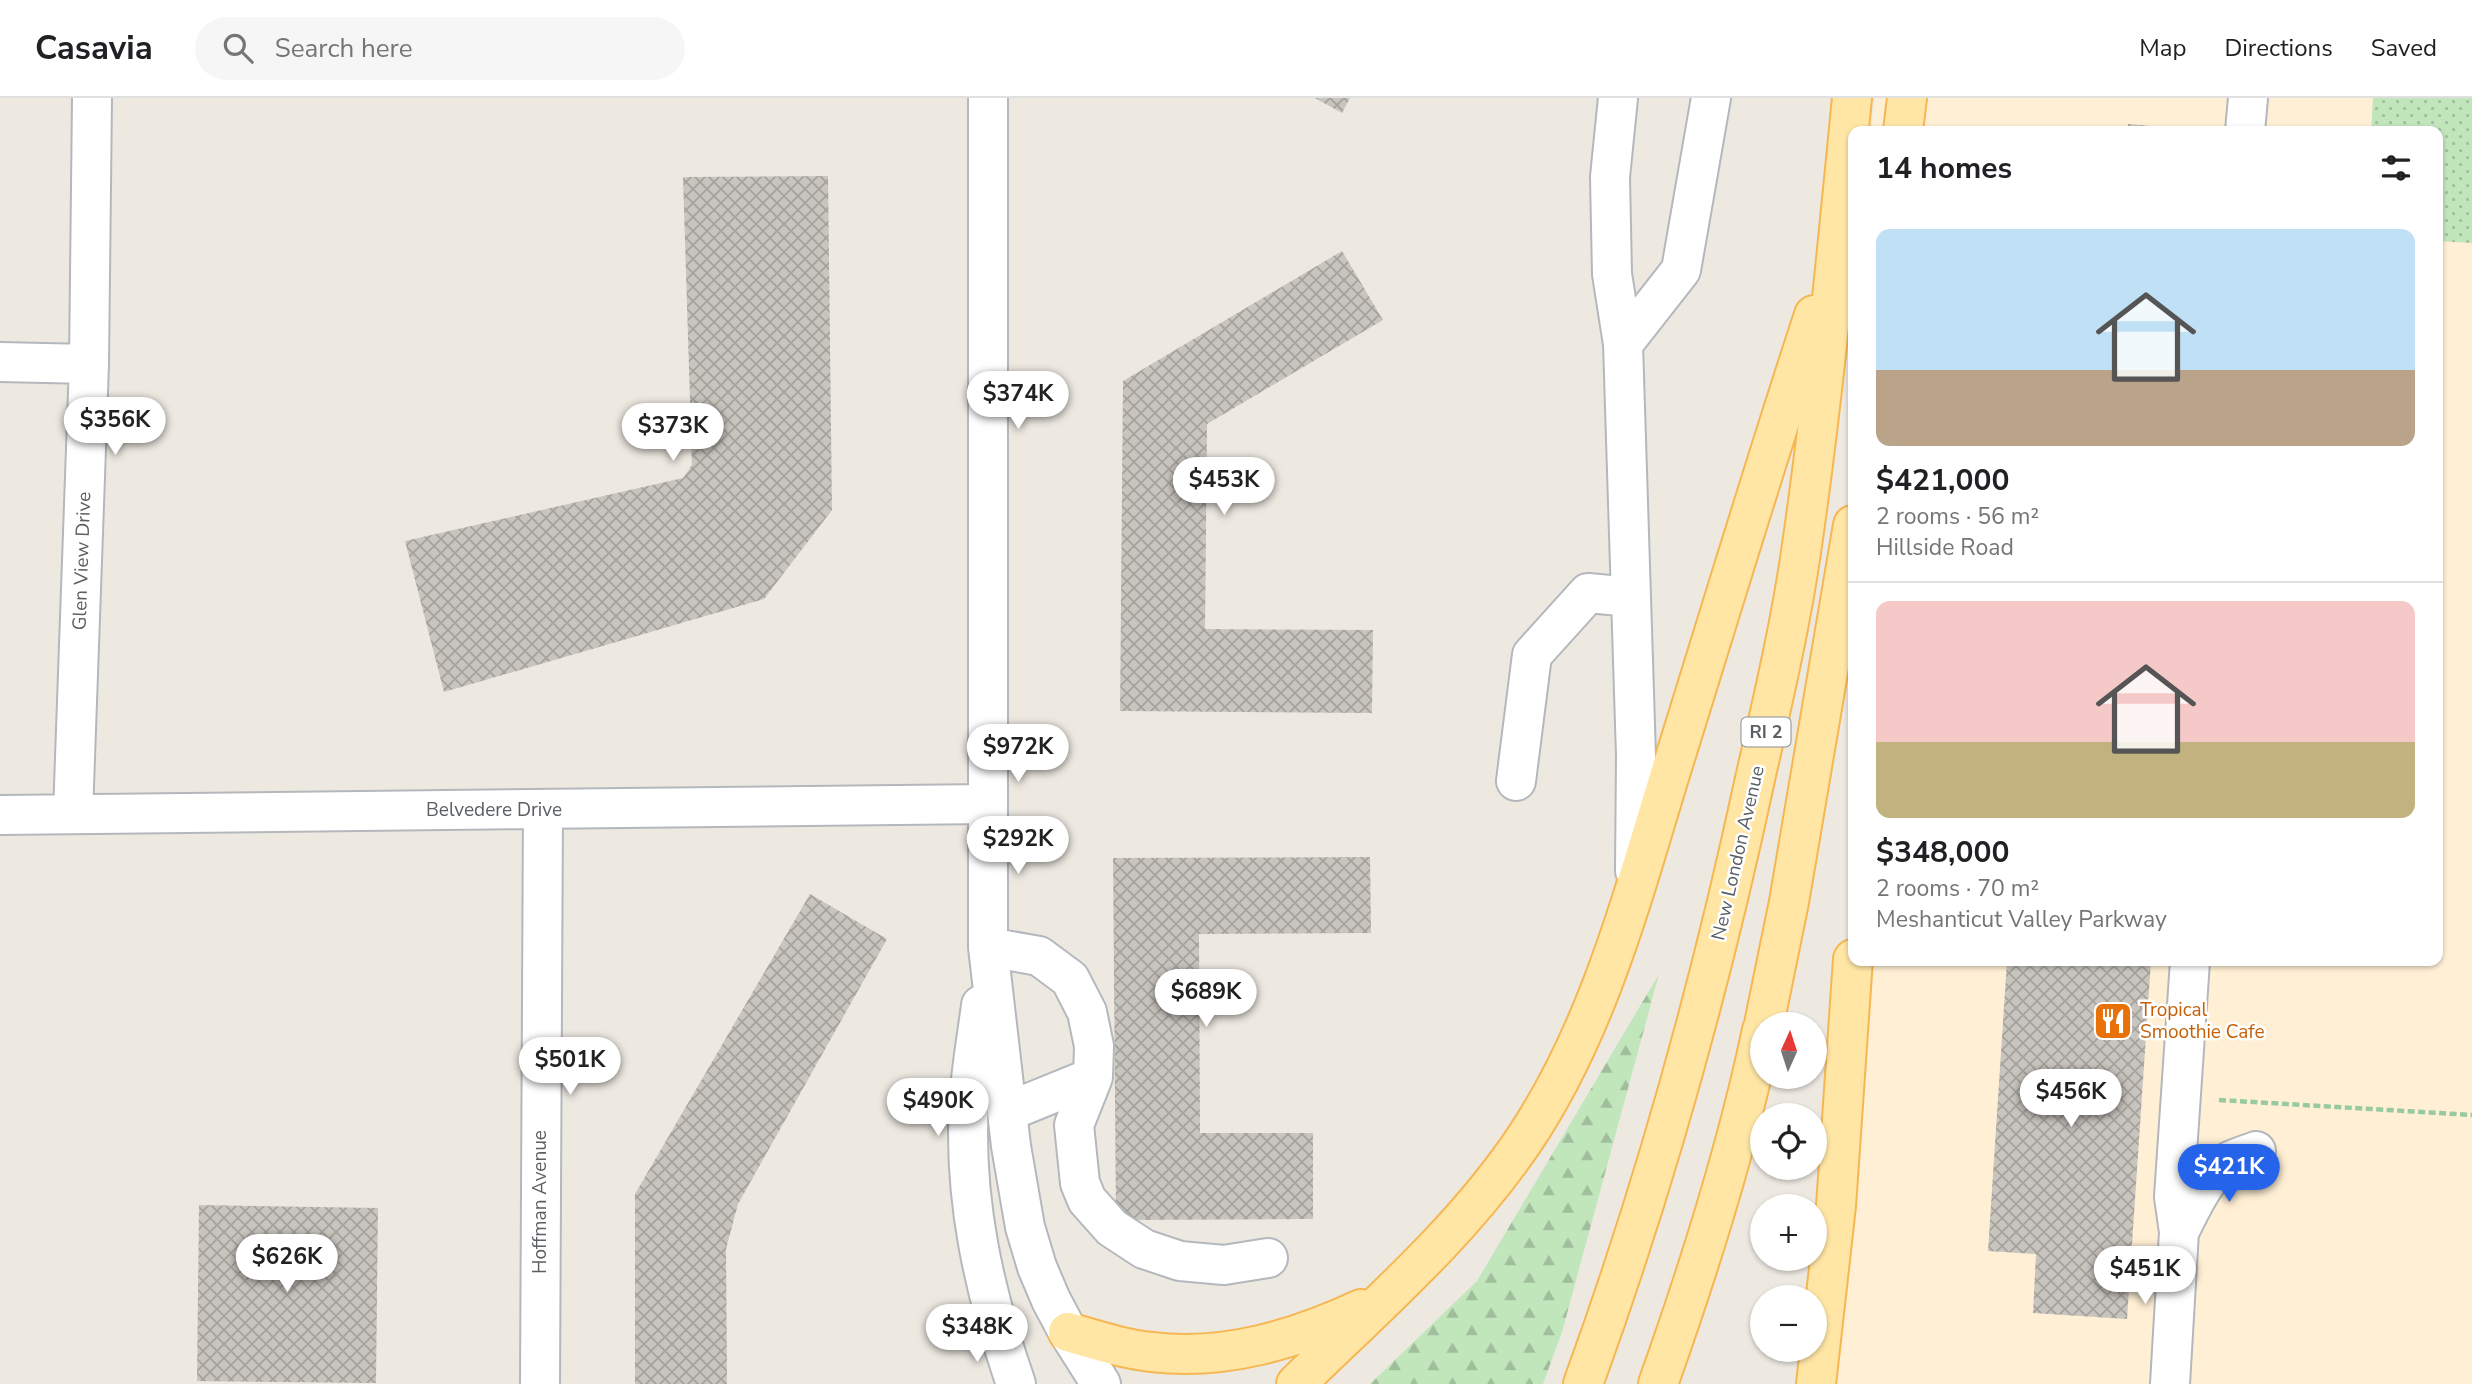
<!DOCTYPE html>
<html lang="en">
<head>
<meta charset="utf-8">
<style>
	:root { --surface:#fff; --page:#f6f6f6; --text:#202124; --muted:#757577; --line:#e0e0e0; --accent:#2563eb }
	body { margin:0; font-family:"Nunito Sans",sans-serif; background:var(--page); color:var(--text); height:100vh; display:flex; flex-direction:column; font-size:26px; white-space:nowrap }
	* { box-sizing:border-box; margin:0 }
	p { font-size:23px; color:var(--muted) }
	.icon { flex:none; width:38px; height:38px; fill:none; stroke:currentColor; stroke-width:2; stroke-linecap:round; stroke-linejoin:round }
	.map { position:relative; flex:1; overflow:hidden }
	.sheet { position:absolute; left:1848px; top:28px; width:595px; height:840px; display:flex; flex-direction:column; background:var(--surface); border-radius:14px; box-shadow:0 2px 5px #0004 }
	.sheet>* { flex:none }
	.needle { width:46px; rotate:3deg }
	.buttons { position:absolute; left:1750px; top:914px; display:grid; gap:14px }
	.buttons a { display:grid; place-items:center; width:77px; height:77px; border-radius:50%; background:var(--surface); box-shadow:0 2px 5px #0004; font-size:35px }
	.price { position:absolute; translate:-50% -60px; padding:0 16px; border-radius:24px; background:#fff; color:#222; font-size:23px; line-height:46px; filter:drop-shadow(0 2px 4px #0008) }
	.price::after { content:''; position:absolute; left:50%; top:42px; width:21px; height:16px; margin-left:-10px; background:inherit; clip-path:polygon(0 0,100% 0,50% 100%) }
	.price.current { background:var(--accent); color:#fff }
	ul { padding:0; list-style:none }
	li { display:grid; align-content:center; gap:14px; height:371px; padding:0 28px }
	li+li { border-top:2px solid var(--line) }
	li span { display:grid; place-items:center; height:217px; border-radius:14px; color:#555 }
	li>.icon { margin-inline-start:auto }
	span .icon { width:126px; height:126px; fill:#fffc; stroke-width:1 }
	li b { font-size:30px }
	h2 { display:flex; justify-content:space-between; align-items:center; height:84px; padding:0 28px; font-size:30px }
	header { display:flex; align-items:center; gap:42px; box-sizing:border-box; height:98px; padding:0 35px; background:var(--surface); border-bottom:2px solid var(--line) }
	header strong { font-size:33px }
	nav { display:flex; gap:38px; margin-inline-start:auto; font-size:24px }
	.search { width:490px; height:63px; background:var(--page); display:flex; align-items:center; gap:18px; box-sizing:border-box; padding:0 24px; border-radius:38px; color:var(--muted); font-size:26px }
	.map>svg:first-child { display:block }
</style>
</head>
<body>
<header>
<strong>Casavia</strong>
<div class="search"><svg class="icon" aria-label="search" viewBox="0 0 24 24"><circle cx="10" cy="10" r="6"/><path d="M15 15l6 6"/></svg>Search here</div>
<nav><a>Map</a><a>Directions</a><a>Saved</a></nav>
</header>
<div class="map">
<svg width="2472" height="1286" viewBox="0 0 2472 1286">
	<defs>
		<pattern id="forest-firs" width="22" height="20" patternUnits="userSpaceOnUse" patternTransform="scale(1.75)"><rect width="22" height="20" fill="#c1e6bc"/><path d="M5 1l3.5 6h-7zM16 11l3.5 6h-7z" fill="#a0be9c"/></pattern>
		<pattern id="park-dots" width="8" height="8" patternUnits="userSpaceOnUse" patternTransform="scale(1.75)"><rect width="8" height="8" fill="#c1e6bc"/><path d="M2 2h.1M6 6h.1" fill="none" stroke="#a0be9c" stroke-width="1.8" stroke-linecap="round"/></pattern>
		<pattern id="building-cross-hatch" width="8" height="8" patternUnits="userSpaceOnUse" patternTransform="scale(1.75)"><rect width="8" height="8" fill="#c8c4be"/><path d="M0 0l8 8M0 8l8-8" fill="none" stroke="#a5a29e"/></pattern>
	</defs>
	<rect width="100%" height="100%" fill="#ede9e1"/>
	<path fill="#fff0d5" d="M1875 0H2472V1286H1823L1860 863H2438V33H1871Z"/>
	<path fill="url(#forest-firs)" d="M1659 876 1562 1234 1543 1286H1370L1477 1183Z"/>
	<path fill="url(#park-dots)" d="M2373 0H2472V145L2438 143V33H2371Z"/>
	<path fill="url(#building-cross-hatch)" d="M1315 0H1350L1342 15Z
		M2128 26 2185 31V33H2128Z
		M828 78 832 412 764 501 444 594 405 443 683 380 692 367 683 79Z
		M1342 153 1383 222 1207 326 1205 531 1373 532 1372 615 1120 613 1123 283Z
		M1370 759 1371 835 1199 836 1200 1035H1313V1121L1116 1122 1113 760Z
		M810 796 887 841 738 1106 726 1151 727 1286H635V1096Z
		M2007 863H2151L2127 1221 2033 1215 2036 1156 1988 1153Z
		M199 1107 378 1110 376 1285 197 1283Z"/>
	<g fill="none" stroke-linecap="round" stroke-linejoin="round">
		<g stroke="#b4b8bc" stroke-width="42">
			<path id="minor" d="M988 0V849L1011 1048 1025 1129 1037 1169 1051 1202 1068 1234 1101 1286
				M1618 0 1610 79 1612 176 1623 246 1636 658 1635 773
				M2245 33 2248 0
				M1623 246 1681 172 1711 0
				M0 264 89 266
				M1516 683 1532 557 1588 495 1631 499
				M73 716 89 266 92 0
				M0 717 988 706
				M988 849 1039 858 1070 881 1087 914 1094 948 1093 979 1074 1027 1080 1085 1087 1102 1112 1130 1144 1151 1180 1163 1224 1167 1268 1160
				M981 907C977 939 971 971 969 1003 963 1100 984 1194 1016 1286
				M1007 1014 1093 979
				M2179 1134C2190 1113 2200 1089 2217 1072 2227 1062 2243 1058 2256 1053
				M540 1286 543 711
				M2170 1286 2179 1134 2174 1099 2190 863"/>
		</g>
		<g stroke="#f6b652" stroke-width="42">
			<path id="major" d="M1903 33 1907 0
				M1764 926 1789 804 1853 427
				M1068 1234C1096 1242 1123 1251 1152 1254 1225 1263 1296 1241 1361 1211
				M1296 1286C1376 1208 1462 1134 1524 1042 1598 932 1632 800 1670 676 1718 522 1764 369 1814 217
				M1583 1286C1655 1089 1711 886 1755 681 1772 606 1790 530 1801 454 1823 303 1837 152 1852 0
				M1658 1286C1699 1171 1737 1052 1762 932
				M1816 1286 1836 1108 1853 861"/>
		</g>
		<path stroke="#97caa0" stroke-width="4.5" stroke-dasharray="7 3.5" stroke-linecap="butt" d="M2219 1002 2472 1017"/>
		<use href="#minor" stroke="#fff" stroke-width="38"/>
		<use href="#major" stroke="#ffe6a5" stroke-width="38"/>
	</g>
	<defs>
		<g id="restaurant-square" transform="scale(2.0125)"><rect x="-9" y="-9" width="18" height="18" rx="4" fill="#e8710a" stroke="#fff"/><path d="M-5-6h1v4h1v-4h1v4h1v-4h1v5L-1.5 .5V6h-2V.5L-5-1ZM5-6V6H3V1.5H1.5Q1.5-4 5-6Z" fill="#fff"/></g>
	</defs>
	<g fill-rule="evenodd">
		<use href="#restaurant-square" x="2113" y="923"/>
	</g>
	<g text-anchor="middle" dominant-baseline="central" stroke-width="5" stroke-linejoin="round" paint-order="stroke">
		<rect fill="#fff" stroke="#8c8f92" stroke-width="2" x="1741.5" y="619.5" width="49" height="29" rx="5"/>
		<g font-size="18" font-weight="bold" fill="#5a5f63">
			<text x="1766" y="634">RI 2</text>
		</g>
		<g font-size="19" fill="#5a5f63" stroke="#fff">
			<text transform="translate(82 463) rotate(-88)">Glen View Drive</text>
			<text x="494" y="712">Belvedere Drive</text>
			<text transform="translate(1738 755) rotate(-77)">New London Avenue</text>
			<text transform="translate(540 1104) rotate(-90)">Hoffman Avenue</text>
		</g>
		<g font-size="19" fill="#c56008" stroke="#fff" text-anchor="start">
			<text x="2140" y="912">Tropical<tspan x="2140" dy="22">Smoothie Cafe</tspan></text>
		</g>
	</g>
</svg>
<div class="buttons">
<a><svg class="needle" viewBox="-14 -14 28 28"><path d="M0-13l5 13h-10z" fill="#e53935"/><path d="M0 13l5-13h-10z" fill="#757577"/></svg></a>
<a><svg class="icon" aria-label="locate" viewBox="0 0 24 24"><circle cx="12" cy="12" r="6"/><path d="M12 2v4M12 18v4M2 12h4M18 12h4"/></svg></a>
<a>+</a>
<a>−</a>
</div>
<b class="price" style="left:1018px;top:333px">$374K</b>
<b class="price" style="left:115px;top:359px">$356K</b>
<b class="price" style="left:673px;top:365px">$373K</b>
<b class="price" style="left:1224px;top:419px">$453K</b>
<b class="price" style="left:1018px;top:686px">$972K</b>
<b class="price" style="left:1018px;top:778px">$292K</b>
<b class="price" style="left:1206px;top:931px">$689K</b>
<b class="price" style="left:570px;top:999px">$501K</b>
<b class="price" style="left:2071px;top:1031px">$456K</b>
<b class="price" style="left:938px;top:1040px">$490K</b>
<b class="price current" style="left:2229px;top:1106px">$421K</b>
<b class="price" style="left:287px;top:1196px">$626K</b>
<b class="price" style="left:2145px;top:1208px">$451K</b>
<b class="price" style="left:977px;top:1266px">$348K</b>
<section class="sheet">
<h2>14 homes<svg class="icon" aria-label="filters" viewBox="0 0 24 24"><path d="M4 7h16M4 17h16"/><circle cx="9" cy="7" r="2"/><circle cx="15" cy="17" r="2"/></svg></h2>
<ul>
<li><span style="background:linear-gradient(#bfe0f5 65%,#b9a48a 0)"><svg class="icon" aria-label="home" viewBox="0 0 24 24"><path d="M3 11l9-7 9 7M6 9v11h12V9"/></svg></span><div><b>$421,000</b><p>2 rooms · 56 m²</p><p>Hillside Road</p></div></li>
<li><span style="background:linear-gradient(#f6c9c9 65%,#c2b280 0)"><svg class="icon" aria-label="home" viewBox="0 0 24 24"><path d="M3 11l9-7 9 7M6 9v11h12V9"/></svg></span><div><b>$348,000</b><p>2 rooms · 70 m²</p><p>Meshanticut Valley Parkway</p></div></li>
</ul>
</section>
</div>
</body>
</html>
